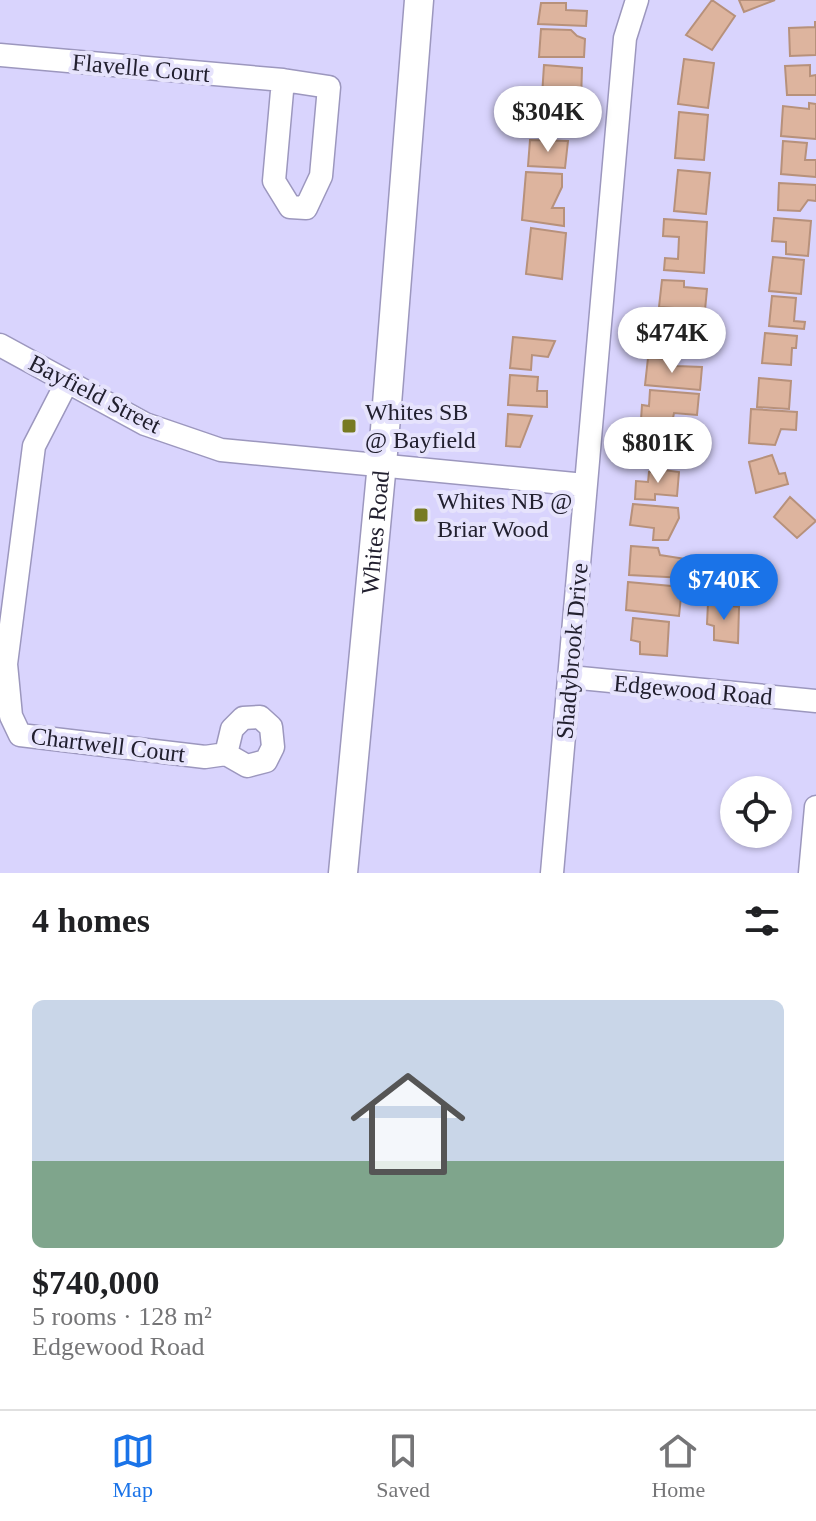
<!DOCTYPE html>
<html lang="en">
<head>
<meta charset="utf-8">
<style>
	:root { --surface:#fff; --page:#f2f2f2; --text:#202124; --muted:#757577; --line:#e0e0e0; --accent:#1a73e8 }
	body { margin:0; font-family:Georgia,serif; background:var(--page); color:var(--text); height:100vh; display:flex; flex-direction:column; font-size:30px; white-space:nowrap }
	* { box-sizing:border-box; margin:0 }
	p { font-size:26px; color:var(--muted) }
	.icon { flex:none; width:44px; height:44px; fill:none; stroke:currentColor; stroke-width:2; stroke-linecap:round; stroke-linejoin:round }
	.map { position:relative; height:873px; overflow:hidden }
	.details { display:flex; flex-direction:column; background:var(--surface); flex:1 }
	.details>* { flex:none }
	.controls { position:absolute; left:720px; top:776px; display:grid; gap:16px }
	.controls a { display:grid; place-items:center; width:72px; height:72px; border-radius:50%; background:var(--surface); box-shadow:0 2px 6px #0004; font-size:40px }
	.price { position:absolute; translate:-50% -68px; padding:0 18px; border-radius:28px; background:#fff; color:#222; font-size:26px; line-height:52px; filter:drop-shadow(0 2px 4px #0008) }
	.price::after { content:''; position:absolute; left:50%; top:48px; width:24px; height:18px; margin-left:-12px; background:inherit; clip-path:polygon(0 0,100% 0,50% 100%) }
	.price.active { background:var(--accent); color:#fff }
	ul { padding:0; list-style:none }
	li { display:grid; align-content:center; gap:16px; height:424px; padding:0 32px }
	li span { display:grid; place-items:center; height:248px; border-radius:12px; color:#555 }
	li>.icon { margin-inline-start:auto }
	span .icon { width:144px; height:144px; fill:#fffc; stroke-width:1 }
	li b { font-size:34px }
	h2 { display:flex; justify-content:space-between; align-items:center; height:96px; padding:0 32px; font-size:34px }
	.tabs { display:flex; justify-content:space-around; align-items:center; height:112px; border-top:2px solid var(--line); background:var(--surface); font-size:22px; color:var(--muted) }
	.tabs a { display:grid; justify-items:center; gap:4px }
	.tabs .active { color:var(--accent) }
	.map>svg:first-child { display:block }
</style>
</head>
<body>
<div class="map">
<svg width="816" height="873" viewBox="0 0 816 873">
	<rect width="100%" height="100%" fill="#d9d4fd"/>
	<path fill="#ddb49e" stroke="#b7917b" stroke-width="2" d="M712 0 735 16 712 50 686 35Z
		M739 0H775L744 12Z
		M541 3H566V10L587 11 586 26 538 24Z
		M815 22H816V55L790 56 789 28 815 27Z
		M541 29 571 30 577 36 585 39 584 57H539Z
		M684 59 714 63 708 108 678 104Z
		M544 65 582 68 581 102 574 103 571 110 541 111Z
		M810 65V76L816 75V95H787L785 66Z
		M809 103 816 104V139L781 136 783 106 809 109Z
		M679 112 708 115 704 160 675 158Z
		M530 140 568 141 565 168 528 166Z
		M783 141 807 143 805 160H816V177L781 174Z
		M678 170 710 173 706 214 674 211Z
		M526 172 562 174V187L552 208H564V226L522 220Z
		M779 183 816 185V201L808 200 800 211 778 210Z
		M774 218 811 221 808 256 786 254V242L772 241Z
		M664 219 707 222 704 273 664 270 665 258 678 259 679 237 663 236Z
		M531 228 566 233 562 279 526 274Z
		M773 257 804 260 801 294 769 291Z
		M662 280 684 281V287L707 289 705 310 659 307Z
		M772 296 796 298 794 321 805 322 804 329 769 326Z
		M765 333 797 336 796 348H792L791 365 762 363Z
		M513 337 555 341 548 357 532 355 531 370 510 368Z
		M648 358 676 359V366L702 367 700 390 645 385Z
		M510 375 538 377 537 391H547V407L508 405Z
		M759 378 791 381 789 409 757 407Z
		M650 390 699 394 697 415 674 413 672 423 641 420 642 405 649 406Z
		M751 409 797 412 796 430 781 429 775 445 749 443Z
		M508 414 532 416 520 447 506 446Z
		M772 455 779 474 785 473 788 484 756 493 749 462Z
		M656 469 679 472 677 496 655 494V500L635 499 636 481 648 482 649 472H655Z
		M790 497 816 521 797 538 774 517Z
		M633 504 678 508 679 518 668 540H653L654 528 630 525Z
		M631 546 658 548 660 555 686 559 685 578 629 575Z
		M628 582 682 587 679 616 626 610Z
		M708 603 739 607 738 643 714 640V626L707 624Z
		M633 618 669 622 667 656 640 654V642L631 640Z"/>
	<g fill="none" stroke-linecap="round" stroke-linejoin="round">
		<g stroke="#9c97be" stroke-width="25">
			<path id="minor" d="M0 55 283 80 329 87 321 176 306 208 290 207 274 181 283 80
				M0 345 145 424 221 450 585 485
				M67 382 34 446 6 664 11 716 20 735 205 757 226 754 247 766 266 761 273 747 271 727 260 717 243 718 232 729 226 754
				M570 677 816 701
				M552 873 625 38 637 0
				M810 873 816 807"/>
		</g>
		<g stroke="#9c97be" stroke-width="31">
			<g id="major">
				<path id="s1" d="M343 873 384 442 419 0"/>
			</g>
		</g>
		<use href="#minor" stroke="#fff" stroke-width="22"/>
		<use href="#major" stroke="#fff" stroke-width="28"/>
	</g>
	<g fill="#777a22" stroke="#e6e3fc" stroke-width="3">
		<rect x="341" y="418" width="16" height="16" rx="4"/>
		<rect x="413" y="507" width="16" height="16" rx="4"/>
	</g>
	<g text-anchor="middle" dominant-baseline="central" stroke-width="8" stroke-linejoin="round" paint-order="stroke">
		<g font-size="24" fill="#22202f" stroke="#e6e3fc">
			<text transform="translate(141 68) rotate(5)">Flavelle Court</text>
			<text transform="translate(95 394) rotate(27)">Bayfield Street</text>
			<text stroke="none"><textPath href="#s1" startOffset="342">Whites Road</textPath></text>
			<text transform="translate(572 651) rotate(-85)">Shadybrook Drive</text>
			<text transform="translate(693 690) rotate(5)">Edgewood Road</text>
			<text transform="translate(108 745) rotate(7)">Chartwell Court</text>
		</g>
		<g font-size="24" fill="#22202f" stroke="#e6e3fc" text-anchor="start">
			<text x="365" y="412">Whites SB<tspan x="365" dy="28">@ Bayfield</tspan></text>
			<text x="437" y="501">Whites NB @<tspan x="437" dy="28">Briar Wood</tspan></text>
		</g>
	</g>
</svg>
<div class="controls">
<a><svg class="icon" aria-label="locate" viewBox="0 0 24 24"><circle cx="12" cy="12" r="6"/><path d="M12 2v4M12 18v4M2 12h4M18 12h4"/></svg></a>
</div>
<b class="price" style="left:548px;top:154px">$304K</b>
<b class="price" style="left:672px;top:375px">$474K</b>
<b class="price" style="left:658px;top:485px">$801K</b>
<b class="price active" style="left:724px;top:622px">$740K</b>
</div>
<section class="details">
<h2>4 homes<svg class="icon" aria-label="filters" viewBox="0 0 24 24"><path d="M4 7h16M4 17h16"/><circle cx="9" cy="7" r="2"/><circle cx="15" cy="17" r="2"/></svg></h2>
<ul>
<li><span style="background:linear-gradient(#c9d6e8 65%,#7fa58c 0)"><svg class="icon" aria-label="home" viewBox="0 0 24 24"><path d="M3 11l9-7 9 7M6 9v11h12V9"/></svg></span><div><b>$740,000</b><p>5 rooms · 128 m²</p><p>Edgewood Road</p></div></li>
</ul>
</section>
<nav class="tabs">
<a class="active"><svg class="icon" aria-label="map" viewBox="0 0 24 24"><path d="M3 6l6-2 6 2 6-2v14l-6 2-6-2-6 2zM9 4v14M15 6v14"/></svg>Map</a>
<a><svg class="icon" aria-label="saved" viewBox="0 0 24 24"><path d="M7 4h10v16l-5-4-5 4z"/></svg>Saved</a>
<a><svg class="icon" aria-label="home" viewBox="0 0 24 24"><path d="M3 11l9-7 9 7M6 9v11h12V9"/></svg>Home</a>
</nav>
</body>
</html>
